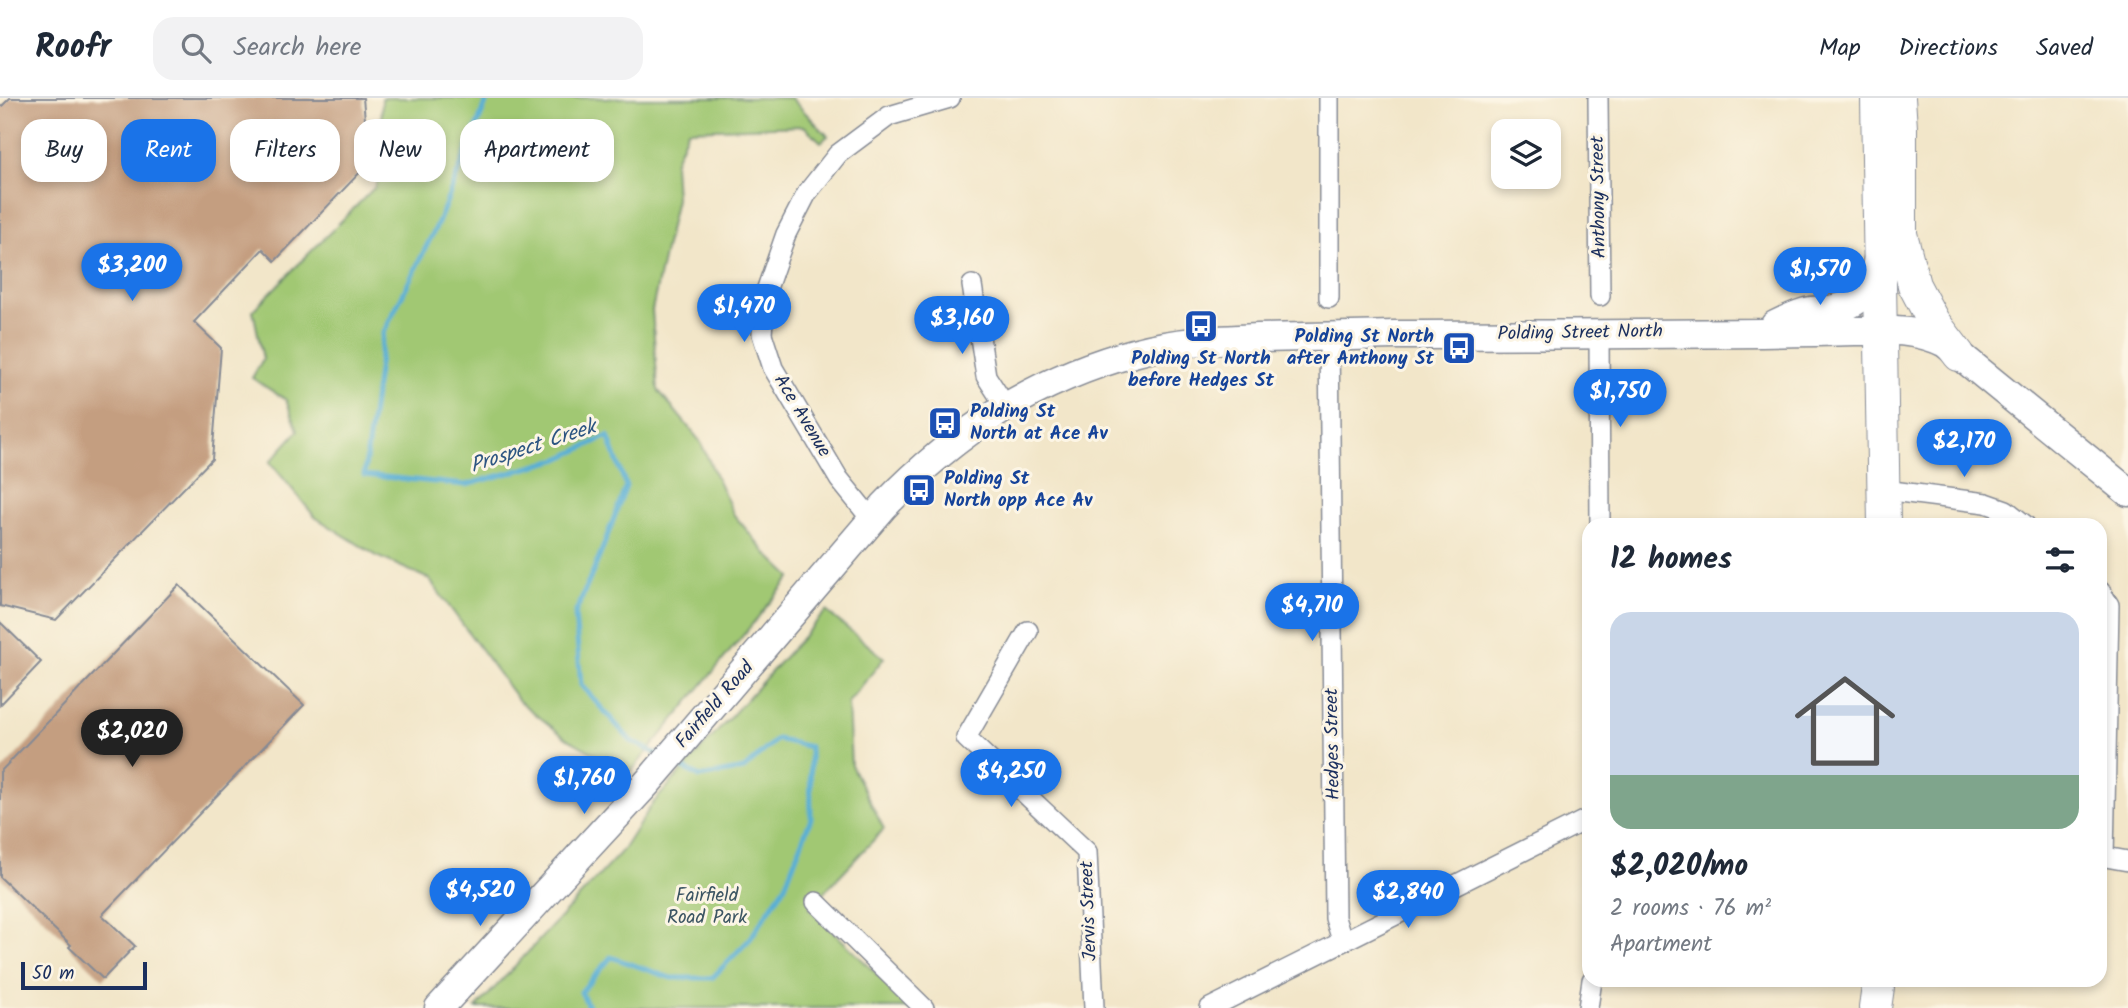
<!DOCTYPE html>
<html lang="en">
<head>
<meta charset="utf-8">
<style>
	:root { --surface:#fff; --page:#f2f2f3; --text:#1f2937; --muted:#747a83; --line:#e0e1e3; --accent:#1a73e8 }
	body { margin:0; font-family:Kalam,sans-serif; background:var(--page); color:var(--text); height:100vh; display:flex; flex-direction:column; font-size:26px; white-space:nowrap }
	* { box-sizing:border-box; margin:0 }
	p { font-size:23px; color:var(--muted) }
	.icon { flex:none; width:38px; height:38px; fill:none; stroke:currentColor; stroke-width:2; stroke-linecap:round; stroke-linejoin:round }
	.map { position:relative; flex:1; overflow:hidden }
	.panel { position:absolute; left:1582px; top:420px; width:525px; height:469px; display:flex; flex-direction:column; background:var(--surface); border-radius:21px; box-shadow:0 4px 10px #0003 }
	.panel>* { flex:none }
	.guide { position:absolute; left:21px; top:21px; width:665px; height:63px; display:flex; gap:14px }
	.buttons { position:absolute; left:1491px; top:21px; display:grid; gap:14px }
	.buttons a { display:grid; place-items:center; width:70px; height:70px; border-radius:14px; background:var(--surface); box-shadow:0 4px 10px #0003; font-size:35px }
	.scale { position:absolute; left:21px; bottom:18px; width:126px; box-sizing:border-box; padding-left:7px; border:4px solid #1b2f5e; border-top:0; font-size:19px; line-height:24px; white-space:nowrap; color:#1b2f5e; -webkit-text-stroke:5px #fcf5e5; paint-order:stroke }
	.price { position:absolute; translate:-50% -60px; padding:0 16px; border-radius:24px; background:var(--accent); color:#fff; font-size:23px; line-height:46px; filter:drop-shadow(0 2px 4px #0008) }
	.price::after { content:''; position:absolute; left:50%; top:42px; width:21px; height:16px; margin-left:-10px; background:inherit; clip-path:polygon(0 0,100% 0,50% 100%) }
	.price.current { background:#222; color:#fff }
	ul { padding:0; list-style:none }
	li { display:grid; align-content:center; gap:14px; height:371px; padding:0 28px }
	li span { display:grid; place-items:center; height:217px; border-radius:21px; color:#555 }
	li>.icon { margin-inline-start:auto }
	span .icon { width:126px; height:126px; fill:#fffc; stroke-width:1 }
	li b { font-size:30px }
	h2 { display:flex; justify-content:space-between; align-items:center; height:84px; padding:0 28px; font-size:30px }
	.pill { padding:0 24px; border-radius:21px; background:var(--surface); box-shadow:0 4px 10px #0003; font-size:24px; line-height:63px }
	.pill.current { background:var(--accent); color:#fff }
	header { display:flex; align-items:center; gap:42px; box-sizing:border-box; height:98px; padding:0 35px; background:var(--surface); border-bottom:2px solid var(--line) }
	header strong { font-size:33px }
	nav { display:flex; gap:38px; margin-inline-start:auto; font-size:24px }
	.search { width:490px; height:63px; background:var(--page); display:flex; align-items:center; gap:18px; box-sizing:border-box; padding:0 24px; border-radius:21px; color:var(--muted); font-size:26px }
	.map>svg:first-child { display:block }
</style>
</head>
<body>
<header>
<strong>Roofr</strong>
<div class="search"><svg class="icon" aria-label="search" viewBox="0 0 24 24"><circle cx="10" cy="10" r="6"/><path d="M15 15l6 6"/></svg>Search here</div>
<nav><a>Map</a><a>Directions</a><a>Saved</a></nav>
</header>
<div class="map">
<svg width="2128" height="910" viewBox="0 0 2128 910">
	<rect width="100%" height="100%" fill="#fcf5e5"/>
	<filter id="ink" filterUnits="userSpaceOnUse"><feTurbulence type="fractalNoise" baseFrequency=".0143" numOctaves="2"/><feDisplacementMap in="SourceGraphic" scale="14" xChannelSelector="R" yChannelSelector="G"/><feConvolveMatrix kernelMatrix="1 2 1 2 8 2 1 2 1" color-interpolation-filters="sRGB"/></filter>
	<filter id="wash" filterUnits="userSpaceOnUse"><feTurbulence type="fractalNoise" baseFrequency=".00686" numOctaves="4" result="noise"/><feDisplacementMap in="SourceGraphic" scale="28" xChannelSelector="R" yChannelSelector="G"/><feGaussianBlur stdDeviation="1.57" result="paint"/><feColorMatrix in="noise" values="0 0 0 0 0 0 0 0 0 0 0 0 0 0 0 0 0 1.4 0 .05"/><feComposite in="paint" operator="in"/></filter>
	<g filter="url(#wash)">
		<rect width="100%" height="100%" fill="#f2e6c9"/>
		<path fill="#a1c873" stroke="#5e7c68" stroke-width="2" d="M382 0H791L828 38 821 44 804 28 688 32 674 65 676 101 652 212 658 292 700 343 734 417 768 457 791 479 630 675 566 640 519 603 429 481 377 458 315 419 270 364 298 333 286 302 252 280 263 261 253 212 375 89 380 76Z
			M826 513 884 560 848 605 851 667 884 731 809 810 912 910H476L623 752 653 705Z"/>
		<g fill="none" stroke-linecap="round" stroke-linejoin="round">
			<path stroke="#58afd5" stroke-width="5" d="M488 0 438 125 383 236 364 377 466 387 559 361 608 338 626 388 600 457 575 516 581 587 631 643 661 658
				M589 910 581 894 611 859 671 880H712L750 841 785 788 811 720 810 649 777 641 744 671 700 679 676 666"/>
		</g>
		<g id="blocks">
			<path fill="#c49e80" d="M10 0H363L369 65 275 163 263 151 194 224 221 250 212 361 56 522 0 508V10Z
				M179 487 304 607 102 817 135 848 103 881 69 849 71 847 0 779V674Z
				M0 524 41 564 0 607Z"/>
		</g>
	</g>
	<g filter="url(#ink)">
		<use href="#blocks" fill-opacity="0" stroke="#868a94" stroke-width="2"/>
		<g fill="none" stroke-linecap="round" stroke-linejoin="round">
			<g stroke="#868a94" stroke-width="22">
				<path id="minor" d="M1329 0V200
					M1598 0 1600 198
					M972 187 986 278 1006 309
					M1599 235 1600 427
					M1329 238 1335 820 1342 842
					M1884 392 1986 405 2006 412 2025 427
					M872 422 839 381 773 270 762 236 765 196 786 136 807 95 838 56 889 18 950 0
					M2100 493 2109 507 2104 759
					M1028 533 966 640 1087 754 1094 910
					M2100 758 2128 763
					M816 804 924 910
					M1210 910 1589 720
					M1588 910 1592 882"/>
			</g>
			<g stroke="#868a94" stroke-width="31">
				<path id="secondary" d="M1775 227C1785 222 1796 217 1806 214 1814 212 1821 213 1829 212 1862 207 1872 192 1878 161
					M439 910 648 684 884 408C956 333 1036 281 1137 254 1177 243 1217 242 1258 240 1304 239 1350 238 1395 237 1549 236 1702 237 1855 233 1886 233 1917 230 1945 245L2128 394"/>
			</g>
			<g stroke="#868a94" stroke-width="34">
				<path id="primary" d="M1877 0 1884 427
					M1899 0 1901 30V136L1914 187 1933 223 1959 257
					M1875 910 1879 882"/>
			</g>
			<use href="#minor" stroke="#fff" stroke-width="19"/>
			<use href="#secondary" stroke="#fff" stroke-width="28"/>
			<use href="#primary" stroke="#fff" stroke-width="32"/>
		</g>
	</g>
	<defs>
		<g id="bus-square" transform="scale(1.75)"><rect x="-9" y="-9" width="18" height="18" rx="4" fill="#1a4fb4" stroke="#fcf5e5"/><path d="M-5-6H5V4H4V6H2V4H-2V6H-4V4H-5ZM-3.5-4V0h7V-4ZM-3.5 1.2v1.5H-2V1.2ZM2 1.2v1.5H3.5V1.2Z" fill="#fff"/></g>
	</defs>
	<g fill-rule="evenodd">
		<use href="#bus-square" x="1201" y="228"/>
		<use href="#bus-square" x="1459" y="250"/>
		<use href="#bus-square" x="945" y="325"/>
		<use href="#bus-square" x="919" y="392"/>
	</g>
	<g text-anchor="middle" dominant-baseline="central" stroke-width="6" stroke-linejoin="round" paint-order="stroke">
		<g font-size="19" fill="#1b2f5e" stroke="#fcf5e5">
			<text transform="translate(1599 99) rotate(-91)">Anthony Street</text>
			<text transform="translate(1580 235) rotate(-1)">Polding Street North</text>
			<text transform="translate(802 318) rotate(59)">Ace Avenue</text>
			<text transform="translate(715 607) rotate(-49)">Fairfield Road</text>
			<text transform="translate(1333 646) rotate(-91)">Hedges Street</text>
			<text transform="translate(1089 813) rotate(-92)">Jervis Street</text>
		</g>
		<g font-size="19" font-weight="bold" fill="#164399" stroke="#fcf5e5" text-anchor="start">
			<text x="1434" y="239" text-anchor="end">Polding St North<tspan x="1434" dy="22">after Anthony St</tspan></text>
			<text x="1201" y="261" text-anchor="middle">Polding St North<tspan x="1201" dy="22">before Hedges St</tspan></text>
			<text x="970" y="314">Polding St<tspan x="970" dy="22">North at Ace Av</tspan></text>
			<text x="944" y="381">Polding St<tspan x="944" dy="22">North opp Ace Av</tspan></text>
		</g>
		<g font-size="19" fill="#3c5563" stroke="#fcf5e5">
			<text x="707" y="798">Fairfield<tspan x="707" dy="22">Road Park</tspan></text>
		</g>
		<g font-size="21" font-style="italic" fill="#2d5582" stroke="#fcf5e5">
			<text transform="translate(533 349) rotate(-18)">Prospect Creek</text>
		</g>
	</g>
</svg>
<div class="buttons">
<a><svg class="icon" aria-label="layers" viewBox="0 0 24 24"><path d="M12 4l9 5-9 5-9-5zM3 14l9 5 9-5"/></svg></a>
</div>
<div class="scale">50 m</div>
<b class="price" style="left:132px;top:205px">$3,200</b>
<b class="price" style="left:1820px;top:209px">$1,570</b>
<b class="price" style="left:744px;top:246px">$1,470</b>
<b class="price" style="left:962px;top:258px">$3,160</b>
<b class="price" style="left:1620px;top:331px">$1,750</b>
<b class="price" style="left:1964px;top:381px">$2,170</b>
<b class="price" style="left:1312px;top:545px">$4,710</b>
<b class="price current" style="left:132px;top:671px">$2,020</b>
<b class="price" style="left:1011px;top:711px">$4,250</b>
<b class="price" style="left:584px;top:718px">$1,760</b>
<b class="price" style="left:480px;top:830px">$4,520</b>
<b class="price" style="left:1408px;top:832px">$2,840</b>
<div class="guide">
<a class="pill">Buy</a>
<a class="pill current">Rent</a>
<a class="pill">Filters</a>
<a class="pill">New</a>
<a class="pill">Apartment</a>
</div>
<section class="panel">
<h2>12 homes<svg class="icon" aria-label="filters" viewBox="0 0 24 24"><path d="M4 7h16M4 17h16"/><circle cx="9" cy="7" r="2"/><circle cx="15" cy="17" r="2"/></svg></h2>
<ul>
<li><span style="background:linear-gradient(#c9d6e8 75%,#7fa58c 0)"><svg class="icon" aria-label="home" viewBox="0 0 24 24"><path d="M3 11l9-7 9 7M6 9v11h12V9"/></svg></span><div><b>$2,020/mo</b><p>2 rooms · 76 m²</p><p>Apartment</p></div></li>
</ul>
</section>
</div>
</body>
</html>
